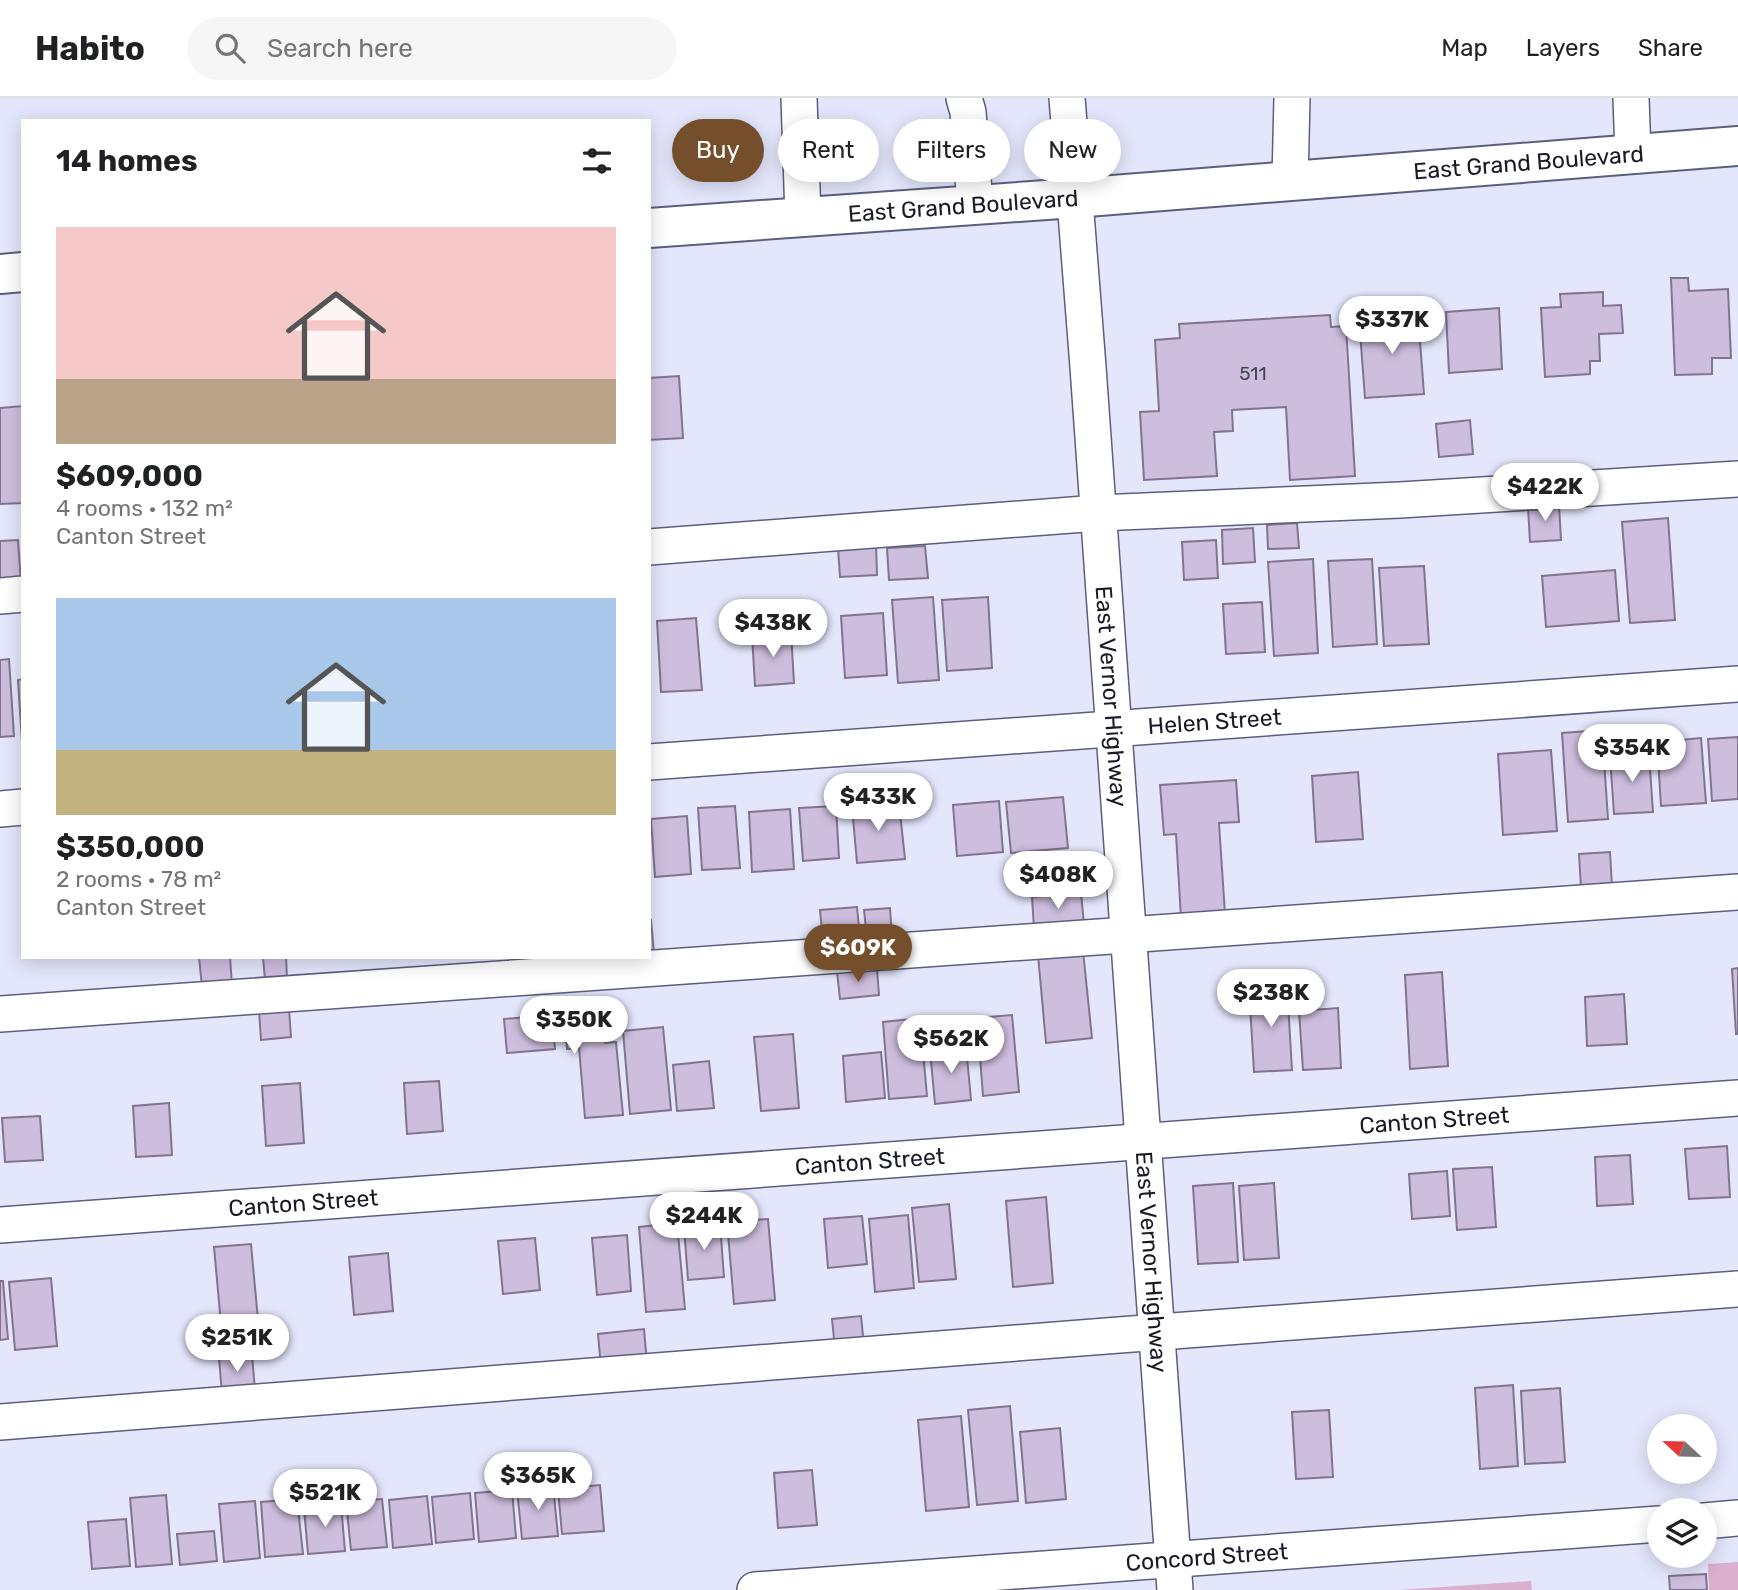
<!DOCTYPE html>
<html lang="en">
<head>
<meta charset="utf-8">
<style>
	:root { --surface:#fff; --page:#f6f6f6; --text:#202124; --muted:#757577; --line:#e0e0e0; --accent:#754f2c }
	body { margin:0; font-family:Rubik,sans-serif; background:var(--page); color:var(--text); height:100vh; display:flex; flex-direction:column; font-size:26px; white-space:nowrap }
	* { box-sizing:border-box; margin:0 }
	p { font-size:23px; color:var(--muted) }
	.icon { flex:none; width:38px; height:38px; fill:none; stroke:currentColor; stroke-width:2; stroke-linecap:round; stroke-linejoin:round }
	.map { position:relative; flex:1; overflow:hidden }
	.side { position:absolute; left:21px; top:21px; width:630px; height:840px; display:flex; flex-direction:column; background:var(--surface); border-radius:0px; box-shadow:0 4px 18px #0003 }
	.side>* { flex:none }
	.hud { position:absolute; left:672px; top:21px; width:665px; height:63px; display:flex; gap:14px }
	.needle { width:46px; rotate:292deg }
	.fabs { position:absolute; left:1647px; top:1316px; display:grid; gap:14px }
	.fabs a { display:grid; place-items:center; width:70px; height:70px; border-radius:50%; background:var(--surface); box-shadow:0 4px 18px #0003; font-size:35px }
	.price { position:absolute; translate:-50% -60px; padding:0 16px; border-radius:24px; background:#fff; color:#222; font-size:23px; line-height:46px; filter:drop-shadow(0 2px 4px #0008) }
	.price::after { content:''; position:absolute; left:50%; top:42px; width:21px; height:16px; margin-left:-10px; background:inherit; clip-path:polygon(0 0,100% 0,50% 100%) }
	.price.on { background:var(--accent); color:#fff }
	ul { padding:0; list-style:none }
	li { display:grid; align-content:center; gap:14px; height:371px; padding:0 35px }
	li span { display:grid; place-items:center; height:217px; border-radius:0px; color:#555 }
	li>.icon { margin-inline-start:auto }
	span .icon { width:126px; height:126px; fill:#fffc; stroke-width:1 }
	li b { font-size:30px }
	h2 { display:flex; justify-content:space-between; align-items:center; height:84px; padding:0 35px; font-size:30px }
	.tag { padding:0 24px; border-radius:32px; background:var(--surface); box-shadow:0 4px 18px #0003; font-size:24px; line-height:63px }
	.tag.on { background:var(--accent); color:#fff }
	header { display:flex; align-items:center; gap:42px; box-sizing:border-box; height:98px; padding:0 35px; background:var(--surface); border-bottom:2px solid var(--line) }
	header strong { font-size:33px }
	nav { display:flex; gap:38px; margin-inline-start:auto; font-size:24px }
	.search { width:490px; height:63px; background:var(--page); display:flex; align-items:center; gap:18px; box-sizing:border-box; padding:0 24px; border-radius:38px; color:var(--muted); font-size:26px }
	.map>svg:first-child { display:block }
</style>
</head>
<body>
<header>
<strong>Habito</strong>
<div class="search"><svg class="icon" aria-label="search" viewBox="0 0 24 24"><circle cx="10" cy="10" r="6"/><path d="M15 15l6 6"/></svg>Search here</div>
<nav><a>Map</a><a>Layers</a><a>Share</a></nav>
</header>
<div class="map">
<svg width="1738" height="1492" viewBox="0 0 1738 1492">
	<rect width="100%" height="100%" fill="#e4e7fc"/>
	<path fill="#dab0ce" d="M1738 1464V1492H1709L1708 1466Z
		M1531 1483 1532 1492H1398Z"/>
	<path fill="#cebede" stroke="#827390" stroke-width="2" d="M1671 180H1688L1689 193 1728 191 1731 260H1712V276L1675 277Z
		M1603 194V208L1621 207 1623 235 1599 236 1600 263H1590V276L1545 279 1541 210 1561 209 1560 196Z
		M1499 210 1502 271 1449 275 1446 214Z
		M1330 217 1331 229 1346 228 1355 378 1290 382 1286 309 1232 312 1233 333 1214 334 1217 378 1144 382 1140 314 1159 313 1155 242 1180 240 1179 226Z
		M1418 217 1424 296 1365 300 1359 221Z
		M679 278 683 340 649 342V280Z
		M23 308V405L0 406V310Z
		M1470 322 1473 356 1439 359 1436 326Z
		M1559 407 1561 442 1530 444 1528 409Z
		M1668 420 1675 522 1630 525 1622 424Z
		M1297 425 1299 450 1268 451 1267 427Z
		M1253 430 1255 464 1223 466 1222 432Z
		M18 442 21 485 0 487V443Z
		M1216 442 1218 480 1184 482 1182 444Z
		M876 447 877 477 840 479 838 450Z
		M925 448 928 480 889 482 887 450Z
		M1313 461 1318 555 1274 558 1268 464Z
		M1372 461 1377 546 1333 549 1328 463Z
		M1424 468 1429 546 1384 548 1379 470Z
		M1615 472 1619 523 1546 529 1542 478Z
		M933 499 939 582 898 585 892 502Z
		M988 499 992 570 947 573 942 502Z
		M1262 504 1265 554 1226 556 1223 506Z
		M883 515 887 577 845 580 841 518Z
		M696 520 702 592 661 594 657 523Z
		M791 534 794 585 755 588 752 537Z
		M9 561 14 638 0 639V562Z
		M23 581V644H22L18 582Z
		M1602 632 1608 721 1568 724 1562 635Z
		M1738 639V701L1712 703 1708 641Z
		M1701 640 1706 705 1661 708 1657 644Z
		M1551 652 1557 733 1503 737 1498 656Z
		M1649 656 1653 714 1614 716 1610 659Z
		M1358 674 1363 741 1316 744 1312 678Z
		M1236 682 1239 724 1219 725 1225 816 1181 820 1176 736 1164 737 1160 687Z
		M1063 699 1068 750 1011 755 1006 704Z
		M999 703 1003 754 957 758 953 707Z
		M899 705 905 761 857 765 852 709Z
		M735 708 740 770 702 772 698 710Z
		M836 708 839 760 803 763 799 710Z
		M790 711 794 771 752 774 749 714Z
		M687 718 691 776 655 779 651 721Z
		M1610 754 1612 788 1581 790 1579 756Z
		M1081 795 1084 826 1034 831 1032 799Z
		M857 809 860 840 823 844 820 812Z
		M890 810 892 839 867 841 864 812Z
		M649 822H651L654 855H649Z
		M1083 853 1092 940 1046 945 1038 857Z
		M199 859H230L232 887 202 889Z
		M263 859H286L287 880 265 882Z
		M1738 870V936H1736L1732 871Z
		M877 871 879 897 840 901 837 874Z
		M1442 874 1448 968 1410 971 1405 877Z
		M1287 888 1292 972 1254 974 1249 890Z
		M1624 896 1627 946 1587 948 1585 899Z
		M1338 910 1341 970 1303 972 1299 913Z
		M289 911 291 939 261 942 259 913Z
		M583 914 584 933 604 931 605 945 616 944 623 1017 585 1020 579 950 567 951 566 938 554 939 555 951 507 955 504 921Z
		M1012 917 1019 994 983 998 977 920Z
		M920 920 927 998 889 1001 883 924Z
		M663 929 671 1012 630 1016 623 933Z
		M793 936 799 1010 761 1013 754 939Z
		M966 948 971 1002 935 1006 930 952Z
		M881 954 885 1000 846 1004 843 958Z
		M709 963 714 1010 677 1013 673 967Z
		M439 983 443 1033 407 1036 404 985Z
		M300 985 304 1045 266 1048 262 988Z
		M169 1005 172 1057 136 1059 133 1008Z
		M40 1018 43 1062 5 1064 2 1020Z
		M1727 1048 1730 1099 1689 1101 1685 1051Z
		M1630 1057 1633 1106 1597 1108 1595 1059Z
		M1492 1069 1496 1129 1457 1132 1453 1071Z
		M1447 1073 1450 1118 1412 1121 1409 1076Z
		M1233 1085 1238 1164 1198 1166 1193 1088Z
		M1274 1085 1279 1160 1244 1162 1239 1088Z
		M1046 1099 1053 1185 1013 1189 1006 1103Z
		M949 1106 956 1181 919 1184 912 1110Z
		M908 1117 914 1190 875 1194 869 1121Z
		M862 1118 867 1166 828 1170 824 1121Z
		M768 1121 775 1202 734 1206 727 1124Z
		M677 1125 685 1211 646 1214 639 1129Z
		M720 1126 724 1179 688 1182 684 1129Z
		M627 1137 631 1193 597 1197 592 1140Z
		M535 1140 540 1192 503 1196 498 1143Z
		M251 1146 258 1222 221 1226 214 1149Z
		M388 1155 393 1213 354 1217 349 1159Z
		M51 1180 57 1248 15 1252 9 1184Z
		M0 1183H3L8 1241 0 1242Z
		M861 1218 864 1248 835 1251 832 1221Z
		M644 1231 647 1265 601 1269 598 1236Z
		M252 1257 255 1292 222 1296 219 1260Z
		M1513 1287 1518 1368 1480 1371 1475 1290Z
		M1560 1290 1565 1364 1525 1366 1521 1293Z
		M1010 1308 1018 1403 977 1407 968 1312Z
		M1329 1312 1333 1379 1296 1381 1292 1314Z
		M961 1318 969 1409 926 1413 918 1322Z
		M1060 1330 1066 1401 1026 1405 1020 1334Z
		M812 1372 817 1427 778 1430 774 1375Z
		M553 1387 558 1438 522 1441 517 1391Z
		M600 1387 604 1433 562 1436 558 1391Z
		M512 1392 516 1440 479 1444 475 1395Z
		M470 1395 474 1441 436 1445 432 1399Z
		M166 1397 172 1466 136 1469 130 1400Z
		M427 1398 432 1446 393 1450 389 1402Z
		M297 1401 303 1456 265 1459 261 1404Z
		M382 1401 387 1449 351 1452 346 1404Z
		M255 1403 260 1460 224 1464 219 1406Z
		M341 1406 345 1453 308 1456 304 1410Z
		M126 1421 130 1468 92 1471 88 1424Z
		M214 1433 217 1463 180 1467 177 1436Z
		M1706 1476 1707 1492H1670L1669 1478Z"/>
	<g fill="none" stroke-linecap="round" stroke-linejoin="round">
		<g stroke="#5b5f7d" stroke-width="38">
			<g id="minor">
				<path d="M799 0 803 119"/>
				<path d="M964 0 968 14 975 107"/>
				<path id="s1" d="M1067 0 1088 269 1175 1492"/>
				<path d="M1631 0 1633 56"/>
				<path d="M1290 83 1292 0"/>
				<path d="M649 449 1098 415 1400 402 1738 381"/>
				<path d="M0 498 23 496"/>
				<path id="s2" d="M649 664 1738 586"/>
				<path d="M0 711 23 709"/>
				<path d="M0 916 1738 794"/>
				<path id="s3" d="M0 1127 1738 1000"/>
				<path d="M0 1324 1119 1237 1738 1191"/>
				<path d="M1704 1423 1738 1420"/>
				<path id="s4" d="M755 1492 1659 1426"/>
			</g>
		</g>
		<g stroke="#5b5f7d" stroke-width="42">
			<g id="major">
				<path id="s5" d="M649 130 1074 100 1738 48"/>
				<path d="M0 176 23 174"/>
			</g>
		</g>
		<use href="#minor" stroke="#fff" stroke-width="35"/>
		<use href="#major" stroke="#fff" stroke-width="38"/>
	</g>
	<g text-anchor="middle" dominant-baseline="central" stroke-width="5" stroke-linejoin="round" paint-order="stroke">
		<g font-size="19" fill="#464355">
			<text x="1253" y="275">511</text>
		</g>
		<g font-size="23" fill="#191a27" stroke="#e4e7fc">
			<text stroke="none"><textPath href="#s5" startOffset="882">East Grand Boulevard</textPath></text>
			<text stroke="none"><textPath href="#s5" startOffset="315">East Grand Boulevard</textPath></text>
			<text stroke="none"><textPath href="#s1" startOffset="600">East Vernor Highway</textPath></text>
			<text stroke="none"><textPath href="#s2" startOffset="567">Helen Street</textPath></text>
			<text stroke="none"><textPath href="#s3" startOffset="1438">Canton Street</textPath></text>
			<text stroke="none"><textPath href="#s3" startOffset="872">Canton Street</textPath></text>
			<text stroke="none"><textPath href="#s3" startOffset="304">Canton Street</textPath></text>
			<text stroke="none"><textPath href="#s1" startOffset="1167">East Vernor Highway</textPath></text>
			<text stroke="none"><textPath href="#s4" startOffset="453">Concord Street</textPath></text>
		</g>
	</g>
</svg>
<div class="fabs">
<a><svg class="needle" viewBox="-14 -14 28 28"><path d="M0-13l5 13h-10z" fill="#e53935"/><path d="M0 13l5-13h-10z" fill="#757577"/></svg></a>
<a><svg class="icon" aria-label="layers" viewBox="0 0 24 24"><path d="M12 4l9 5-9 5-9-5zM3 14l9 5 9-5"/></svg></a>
</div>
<b class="price" style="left:1392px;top:258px">$337K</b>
<b class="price" style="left:1545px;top:425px">$422K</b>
<b class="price" style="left:773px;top:561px">$438K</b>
<b class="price" style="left:1632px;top:686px">$354K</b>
<b class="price" style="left:878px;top:735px">$433K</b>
<b class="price" style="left:1058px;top:813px">$408K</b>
<b class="price on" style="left:858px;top:886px">$609K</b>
<b class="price" style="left:1271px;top:931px">$238K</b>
<b class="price" style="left:574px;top:958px">$350K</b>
<b class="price" style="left:951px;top:977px">$562K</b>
<b class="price" style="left:704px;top:1154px">$244K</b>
<b class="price" style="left:237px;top:1276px">$251K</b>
<b class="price" style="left:538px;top:1414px">$365K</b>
<b class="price" style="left:325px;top:1431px">$521K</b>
<div class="hud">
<a class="tag on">Buy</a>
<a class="tag">Rent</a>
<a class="tag">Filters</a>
<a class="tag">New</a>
</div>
<section class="side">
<h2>14 homes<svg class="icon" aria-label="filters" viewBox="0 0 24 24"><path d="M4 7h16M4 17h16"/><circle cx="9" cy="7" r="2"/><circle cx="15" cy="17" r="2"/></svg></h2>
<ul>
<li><span style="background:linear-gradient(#f6c9c9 70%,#b9a48a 0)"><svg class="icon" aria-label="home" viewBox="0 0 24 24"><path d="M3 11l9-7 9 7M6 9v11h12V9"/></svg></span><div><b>$609,000</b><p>4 rooms · 132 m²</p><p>Canton Street</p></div></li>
<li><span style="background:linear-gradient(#a9c7e8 70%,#c2b280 0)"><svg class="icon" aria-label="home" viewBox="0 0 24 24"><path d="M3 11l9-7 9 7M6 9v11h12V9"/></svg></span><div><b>$350,000</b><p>2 rooms · 78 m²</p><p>Canton Street</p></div></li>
</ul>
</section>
</div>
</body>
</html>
